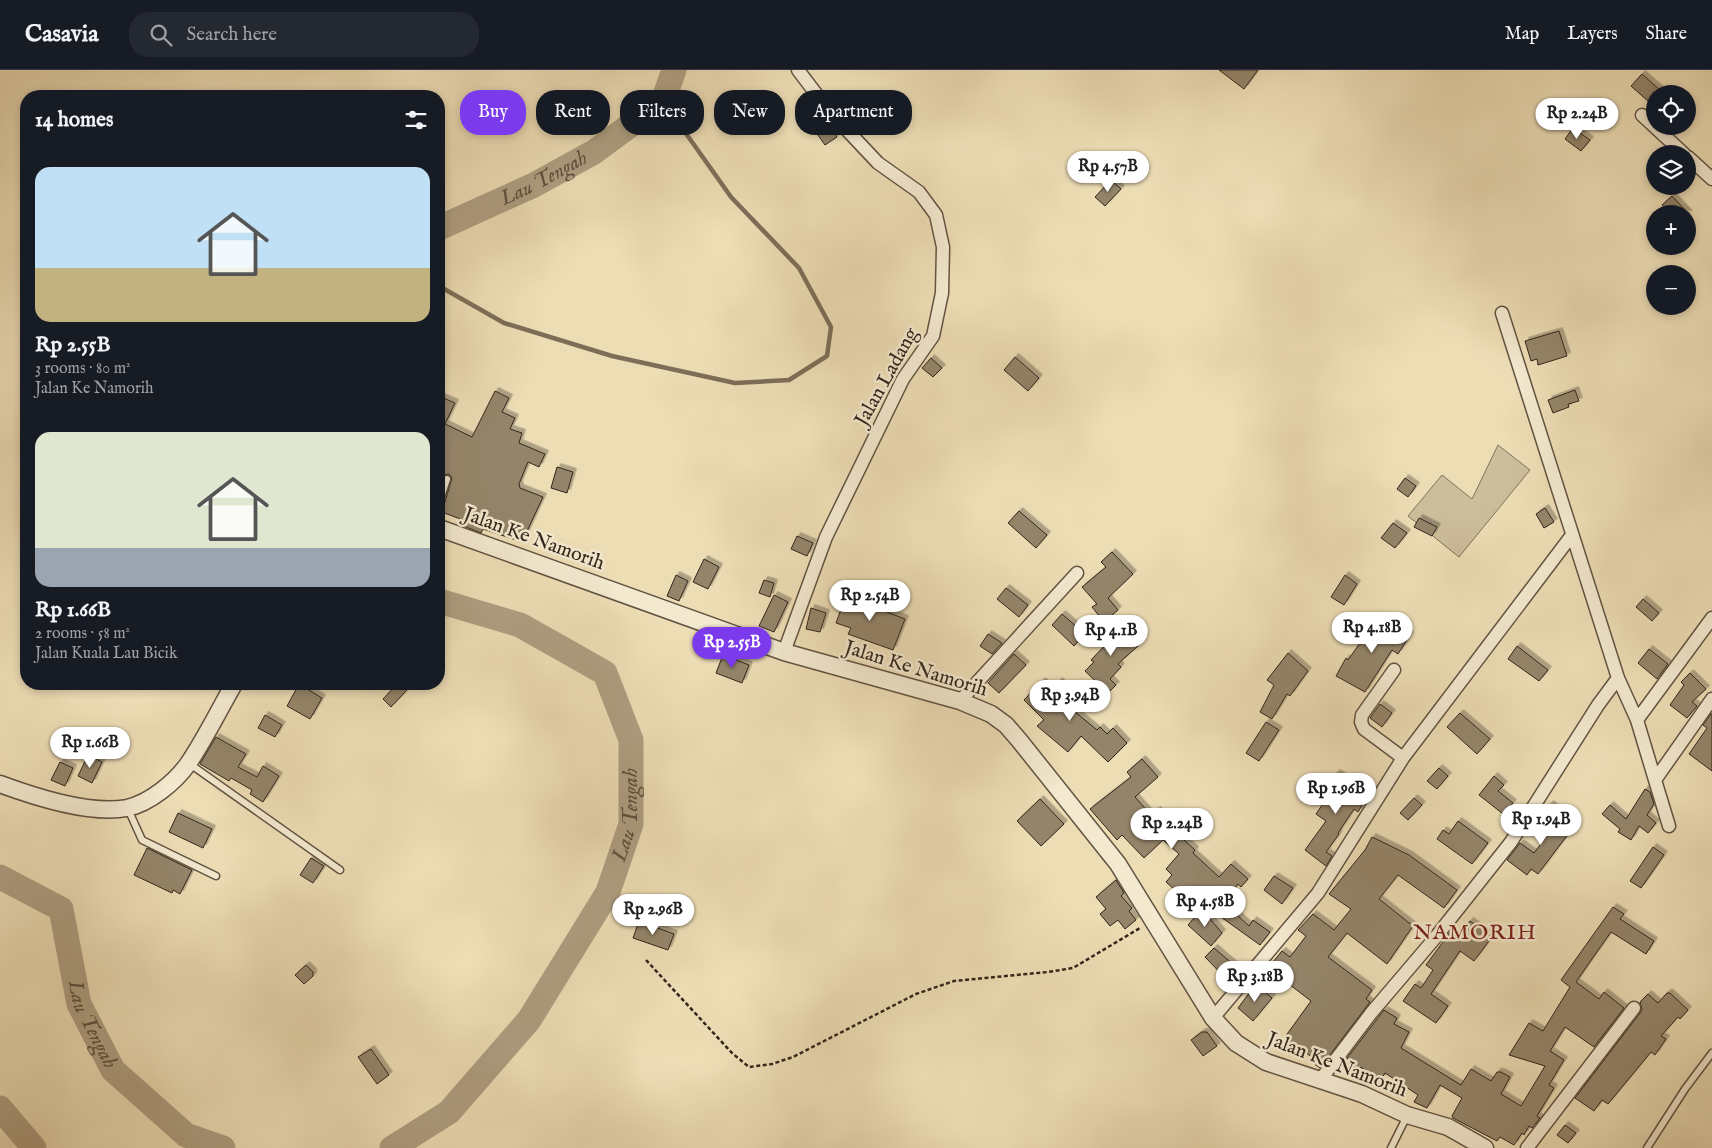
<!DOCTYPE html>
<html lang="en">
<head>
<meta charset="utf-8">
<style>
	:root { --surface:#171b24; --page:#242831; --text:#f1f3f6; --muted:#9ea1a6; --line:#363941; --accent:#7c3aed }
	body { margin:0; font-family:"IM FELL English",serif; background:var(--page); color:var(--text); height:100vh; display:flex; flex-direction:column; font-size:19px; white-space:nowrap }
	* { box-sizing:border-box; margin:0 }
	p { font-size:16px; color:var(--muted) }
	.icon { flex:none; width:28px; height:28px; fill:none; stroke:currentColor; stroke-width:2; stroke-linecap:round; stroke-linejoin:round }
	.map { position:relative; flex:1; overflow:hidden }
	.side { position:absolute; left:20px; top:20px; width:425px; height:600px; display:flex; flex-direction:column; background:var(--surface); border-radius:20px; box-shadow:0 2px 8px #0003 }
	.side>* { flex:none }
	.top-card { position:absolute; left:460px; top:20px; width:475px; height:45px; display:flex; gap:10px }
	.buttons { position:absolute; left:1646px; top:15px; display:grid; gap:10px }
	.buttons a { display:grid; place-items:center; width:50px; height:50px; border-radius:50%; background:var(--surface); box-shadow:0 2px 8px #0003; font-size:25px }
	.price { position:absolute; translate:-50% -42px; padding:0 11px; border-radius:18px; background:#fff; color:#222; font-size:16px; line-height:32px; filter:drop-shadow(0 1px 2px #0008) }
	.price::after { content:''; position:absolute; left:50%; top:30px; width:15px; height:11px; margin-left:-8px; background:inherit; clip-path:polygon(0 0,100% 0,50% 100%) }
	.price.active { background:var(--accent); color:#fff }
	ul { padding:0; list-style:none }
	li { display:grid; align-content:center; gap:10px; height:265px; padding:0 15px }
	li span { display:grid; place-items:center; height:155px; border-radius:15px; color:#555 }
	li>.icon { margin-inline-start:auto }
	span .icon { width:90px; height:90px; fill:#fffc; stroke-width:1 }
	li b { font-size:21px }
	h2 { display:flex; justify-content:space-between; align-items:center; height:60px; padding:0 15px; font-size:21px }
	.chip { padding:0 18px; border-radius:20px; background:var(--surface); box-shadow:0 2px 8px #0003; font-size:18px; line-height:45px }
	.chip.active { background:var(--accent); color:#fff }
	header { display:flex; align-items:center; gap:30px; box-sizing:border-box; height:70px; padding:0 25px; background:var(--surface); border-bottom:1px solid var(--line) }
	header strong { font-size:24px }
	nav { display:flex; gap:28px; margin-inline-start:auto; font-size:18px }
	.search { width:350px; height:45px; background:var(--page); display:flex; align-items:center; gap:12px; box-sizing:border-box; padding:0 18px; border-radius:20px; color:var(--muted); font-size:19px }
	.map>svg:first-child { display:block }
</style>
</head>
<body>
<header>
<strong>Casavia</strong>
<div class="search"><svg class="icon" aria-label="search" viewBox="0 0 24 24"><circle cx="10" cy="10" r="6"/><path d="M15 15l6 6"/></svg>Search here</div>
<nav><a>Map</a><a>Layers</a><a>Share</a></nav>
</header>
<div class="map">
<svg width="1712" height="1078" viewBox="0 0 1712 1078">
	<defs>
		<filter id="shadow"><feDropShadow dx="3.5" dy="-3.5" stdDeviation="0" flood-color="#0004"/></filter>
	</defs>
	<rect width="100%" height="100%" fill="#edddb5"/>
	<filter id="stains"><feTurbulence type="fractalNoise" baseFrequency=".004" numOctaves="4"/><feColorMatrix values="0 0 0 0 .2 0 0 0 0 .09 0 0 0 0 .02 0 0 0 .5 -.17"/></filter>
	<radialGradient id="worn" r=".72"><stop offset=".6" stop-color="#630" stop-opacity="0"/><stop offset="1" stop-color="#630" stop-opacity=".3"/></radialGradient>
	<path fill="#cdbe9b" stroke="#80725b" d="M1498 375 1530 400 1459 487 1408 446 1442 405 1472 429Z"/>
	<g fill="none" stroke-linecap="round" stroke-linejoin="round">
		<path stroke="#7d6e58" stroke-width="4.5" d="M439 216 504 253 612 286 735 313 789 310 827 286 831 257 799 198 731 127 663 31"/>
		<g stroke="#ae9e81" stroke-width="25">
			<path id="s1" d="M439 158 534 115 594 82 663 31 674 0"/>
			<path id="s2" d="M0 807 61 839 79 934 113 1000 186 1065 223 1078"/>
			<path d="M0 1038 34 1078"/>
			<path id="s3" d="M392 1078 449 1042 529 950 608 822 631 754V670L605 603 520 555 439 531"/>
		</g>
	</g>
	<path fill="#94856b" stroke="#33251b" filter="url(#shadow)" d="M1219 0H1258L1244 19Z
		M1642 4 1660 20 1649 32 1631 16Z
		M827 52 837 67 825 75 815 61Z
		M1573 58 1590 70 1581 81 1565 69Z
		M1111 110 1121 119 1105 136 1095 127Z
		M1672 126 1689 144H1670L1662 135Z
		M1559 261 1567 286 1538 295 1537 289 1531 291 1525 271Z
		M1015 287 1039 308 1028 321 1004 300Z
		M931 288 942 298 933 307 922 298Z
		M1575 320 1579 331 1568 334 1569 337 1553 343 1548 330Z
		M495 321 509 328 502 342 515 348 510 359 522 363 519 373 545 384 539 397 528 392 519 414 520 418 543 427 522 472 483 459 481 463 461 455 463 450 439 441V438L444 435 452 408 449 404 444 405 439 418V333L441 327 455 333 445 354 472 367Z
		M557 397 573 402 567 423 551 418Z
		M1405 408 1416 416 1408 427 1397 419Z
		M1545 438 1554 452 1544 458 1536 444Z
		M1019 441 1047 465 1036 478 1008 453Z
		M1419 448 1437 457 1432 466 1414 457Z
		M1393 453 1407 463 1395 478 1381 468Z
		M797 466 813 473 807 486 791 479Z
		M1112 482 1133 504 1108 528 1118 540 1104 552 1092 537 1097 534 1082 517 1106 497 1101 492Z
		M704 489 719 497 708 519 693 512Z
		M676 505 688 511 679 531 667 526Z
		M1345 505 1357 514 1344 535 1331 527Z
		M764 510 774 513 770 527 759 523Z
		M1006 518 1028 535 1019 547 997 529Z
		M847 523 880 535 879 539 905 549 893 580 848 564 851 558 836 553Z
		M774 525 788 532 774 562 759 556Z
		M1643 529 1659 543 1652 551 1636 537Z
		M811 538 826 543 820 562 806 559Z
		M1062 544 1085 564 1074 576 1052 555Z
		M1379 546 1410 565 1398 584 1392 580 1365 622 1336 606 1346 588 1348 590Z
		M1116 552 1138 576 1118 594 1121 597 1110 609 1116 615 1108 623 1085 601 1094 592 1091 590 1112 568 1105 561Z
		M988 564 1002 573 992 584 980 576Z
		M1517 576 1548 600 1539 611 1508 589Z
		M1649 579 1668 594 1657 609 1638 593Z
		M1288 583 1308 601 1290 626 1287 624 1272 649 1260 642 1274 615 1267 610Z
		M1014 584 1026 595 999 623 988 613Z
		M723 585 749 595 742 613 716 603Z
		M1690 603 1706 619 1692 632 1697 636 1687 648 1670 635 1684 615 1681 612Z
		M1042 611 1051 620 1059 611 1076 628 1068 636 1097 660 1100 657 1107 664 1113 658 1127 673 1108 692 1081 666 1068 682 1037 656 1044 650 1024 630Z
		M299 614 322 628 310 649 287 636Z
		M397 614H401L407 620 391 637 383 629Z
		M1380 634 1392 643 1382 657 1370 648Z
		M1460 643 1490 669 1477 684 1447 657Z
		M1711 644H1712V701L1689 684 1707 658 1703 655Z
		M265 645 282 655 275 667 258 658Z
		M1266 652 1279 660 1259 691 1246 683Z
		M216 667 246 684 238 697 257 707 263 696 279 706 263 732 250 724 252 720 231 708 229 711 200 694Z
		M88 685 102 692 92 713 78 706Z
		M1142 689 1158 707 1135 727 1151 745 1157 740 1175 759 1173 760 1195 780 1193 783 1219 807 1231 794 1248 809 1241 817 1238 814 1224 833 1249 856 1253 850 1270 862 1260 875 1200 832 1195 838 1166 812 1172 805 1166 799 1179 784 1163 770 1144 788 1122 765 1117 770 1090 739 1131 707 1127 702Z
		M60 692 73 698 65 716 51 710Z
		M1439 698 1448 706 1437 719 1427 711Z
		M1336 703 1370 722 1358 742 1354 739 1338 763 1339 764 1326 782 1332 786 1326 796 1305 780 1326 751 1316 744 1329 725 1325 722Z
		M1494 706 1504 715 1498 721 1513 733 1503 744 1479 725Z
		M1645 719 1650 722 1654 734 1647 745 1656 753 1648 763 1639 756 1631 770 1618 762 1620 759 1602 744 1610 735 1626 749Z
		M1414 728 1422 735 1408 750 1400 743Z
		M1040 729 1064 754 1041 776 1017 751Z
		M1550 734 1564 745 1557 754 1569 763 1538 804 1531 799 1527 805 1507 790 1520 773 1534 783 1555 755 1542 744Z
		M178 743 212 759 203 778 169 762Z
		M1458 751 1488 773 1472 794 1437 769 1443 760 1449 764Z
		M1372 767 1409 785 1457 820 1444 838 1398 805 1379 829 1413 856 1387 894 1347 863 1328 887 1372 920 1366 929 1370 932 1320 998 1310 991 1313 988 1285 967 1311 931 1268 898 1282 881 1290 887 1306 866 1298 860 1313 844 1334 860 1351 839 1329 824 1365 780Z
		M1653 777 1664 785 1641 818 1630 811Z
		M147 778 192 800 180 824 173 820 172 823 134 805Z
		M311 788 324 796 313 813 300 805Z
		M1274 806 1293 818 1282 834 1264 820Z
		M1116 810 1124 823 1121 826 1132 838 1129 841 1136 850 1125 859 1118 850 1110 856 1100 844 1106 839 1096 827Z
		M1613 837 1624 844 1620 849 1654 871 1646 884 1611 862 1594 886 1576 912 1599 929 1604 922 1624 938 1594 977 1565 957 1550 981 1564 990 1549 1015 1554 1018 1537 1046 1540 1048 1532 1058 1529 1056 1524 1065 1522 1063 1514 1075 1500 1067 1497 1071 1453 1048 1452 1046 1462 1028 1440 1015 1427 1038 1414 1032 1418 1025 1385 1003 1381 1009 1360 997 1354 1006 1341 996 1384 940 1397 948 1394 954 1409 962 1401 978 1461 1015 1471 999 1491 1011 1497 1002H1501L1510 1007 1501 1024 1521 1036 1545 996 1509 985 1529 953 1543 961 1570 917 1561 910Z
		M1202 839 1222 863 1211 876 1188 855Z
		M639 851 674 864 668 880 633 868Z
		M1470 851 1492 867 1474 891 1460 881 1431 924 1448 936 1436 953 1403 931 1415 914 1421 918 1433 900 1426 895 1451 861 1457 866Z
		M1214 878 1241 901 1231 914 1205 887Z
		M306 895 313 902V906L304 914 295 905Z
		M1256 914 1272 928 1253 951 1238 938Z
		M1667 923H1670L1688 940 1680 949 1678 947 1661 966 1666 969 1655 985 1651 982 1608 1034 1602 1030 1594 1041 1575 1028 1640 943 1642 939 1640 932 1648 924 1658 933Z
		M1202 962H1207L1217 976 1203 986 1191 970Z
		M371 979 389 1005 377 1014 358 987Z
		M1565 1055 1576 1063 1568 1073 1557 1065Z"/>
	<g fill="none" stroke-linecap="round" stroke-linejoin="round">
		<g stroke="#625342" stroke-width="9">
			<path id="service" d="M439 433 447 409
				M190 694 340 800
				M128 739 142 770 216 806
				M1391 1078 1407 1046
				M1647 1078 1685 1019 1712 983"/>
		</g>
		<g stroke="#625342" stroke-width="15">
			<path id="minor" d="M1642 45 1684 84
				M1688 87 1712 109
				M1502 243 1618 608 1637 650 1655 710 1712 629
				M784 582 826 467 903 309 933 266 942 223 943 177 936 145 919 122 878 93 830 42 798 0
				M1394 600 1362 645 1361 652 1364 659 1403 688
				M960 631 1077 503
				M1637 650 1712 548
				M1655 710 1669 756
				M1213 948 1318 823 1403 688 1572 465
				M1321 1009 1372 942 1435 868 1511 772 1598 635 1618 608
				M1527 1078 1634 938"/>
		</g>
		<g stroke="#625342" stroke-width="19">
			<path id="tertiary" d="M439 458 784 582 960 631 991 644 1006 655 1019 670 1118 794 1213 948 1236 973 1266 992 1362 1024 1407 1045 1448 1057 1485 1078
				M0 714C35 727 90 745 127 738 150 733 175 712 188 694 205 669 219 640 234 614"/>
		</g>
		<path stroke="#33251b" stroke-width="2.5" stroke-dasharray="4 2.5" stroke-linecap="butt" d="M646 890 732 983 749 997 772 994 793 987 916 924 954 911 1048 902 1073 898 1140 858"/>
		<use href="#service" stroke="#f3e9cf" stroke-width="6"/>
		<use href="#minor" stroke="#f3e9cf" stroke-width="12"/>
		<use href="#tertiary" stroke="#f3e9cf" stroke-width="16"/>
	</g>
	<g text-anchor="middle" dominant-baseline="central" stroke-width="5" stroke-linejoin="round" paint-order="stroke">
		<g font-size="20" fill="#33251b" stroke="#f3e9cf">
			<text transform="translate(887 307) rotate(-61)">Jalan Ladang</text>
			<text transform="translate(534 469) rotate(20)">Jalan Ke Namorih</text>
			<text transform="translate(916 599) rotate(17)">Jalan Ke Namorih</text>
			<text transform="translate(1337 995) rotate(21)">Jalan Ke Namorih</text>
		</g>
		<g font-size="21" font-style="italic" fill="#5e4f3f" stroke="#f3e9cf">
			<text stroke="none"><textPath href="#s1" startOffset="116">Lau Tengah</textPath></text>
			<text stroke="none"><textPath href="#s3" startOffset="420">Lau Tengah</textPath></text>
			<text stroke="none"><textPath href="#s2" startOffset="189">Lau Tengah</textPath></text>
		</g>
		<g font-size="22" letter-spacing="1" fill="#7a1f14" stroke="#f3e9cf">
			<text x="1475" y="863">NAMORIH</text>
		</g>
	</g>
	<rect width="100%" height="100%" filter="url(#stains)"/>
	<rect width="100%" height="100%" fill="url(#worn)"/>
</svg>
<div class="buttons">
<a><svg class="icon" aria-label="locate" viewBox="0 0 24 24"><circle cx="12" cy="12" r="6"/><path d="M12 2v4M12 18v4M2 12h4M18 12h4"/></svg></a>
<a><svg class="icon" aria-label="layers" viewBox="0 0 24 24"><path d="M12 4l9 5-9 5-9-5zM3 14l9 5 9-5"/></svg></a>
<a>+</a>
<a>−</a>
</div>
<b class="price" style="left:1577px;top:70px">Rp 2.24B</b>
<b class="price" style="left:1108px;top:123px">Rp 4.57B</b>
<b class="price" style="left:870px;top:552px">Rp 2.54B</b>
<b class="price" style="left:1372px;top:584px">Rp 4.18B</b>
<b class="price" style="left:1111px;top:587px">Rp 4.1B</b>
<b class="price active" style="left:732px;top:599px">Rp 2.55B</b>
<b class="price" style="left:1070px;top:652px">Rp 3.94B</b>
<b class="price" style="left:90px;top:699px">Rp 1.66B</b>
<b class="price" style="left:1336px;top:745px">Rp 1.96B</b>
<b class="price" style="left:1541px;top:776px">Rp 1.94B</b>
<b class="price" style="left:1172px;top:780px">Rp 2.24B</b>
<b class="price" style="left:1205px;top:858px">Rp 4.58B</b>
<b class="price" style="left:653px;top:866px">Rp 2.96B</b>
<b class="price" style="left:1255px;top:933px">Rp 3.18B</b>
<div class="top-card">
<a class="chip active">Buy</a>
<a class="chip">Rent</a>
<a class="chip">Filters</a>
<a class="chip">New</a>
<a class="chip">Apartment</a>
</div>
<section class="side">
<h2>14 homes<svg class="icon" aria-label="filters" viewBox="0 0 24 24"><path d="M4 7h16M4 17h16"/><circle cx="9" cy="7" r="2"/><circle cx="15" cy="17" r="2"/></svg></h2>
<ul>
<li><span style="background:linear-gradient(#bfe0f5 65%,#c2b280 0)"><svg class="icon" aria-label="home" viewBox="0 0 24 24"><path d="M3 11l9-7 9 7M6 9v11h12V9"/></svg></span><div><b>Rp 2.55B</b><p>3 rooms · 80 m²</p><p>Jalan Ke Namorih</p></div></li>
<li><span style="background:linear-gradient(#dfe7d0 75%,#9aa5b1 0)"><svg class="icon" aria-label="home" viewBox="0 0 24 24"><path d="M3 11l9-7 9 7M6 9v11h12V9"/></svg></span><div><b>Rp 1.66B</b><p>2 rooms · 58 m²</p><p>Jalan Kuala Lau Bicik</p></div></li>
</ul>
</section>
</div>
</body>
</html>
